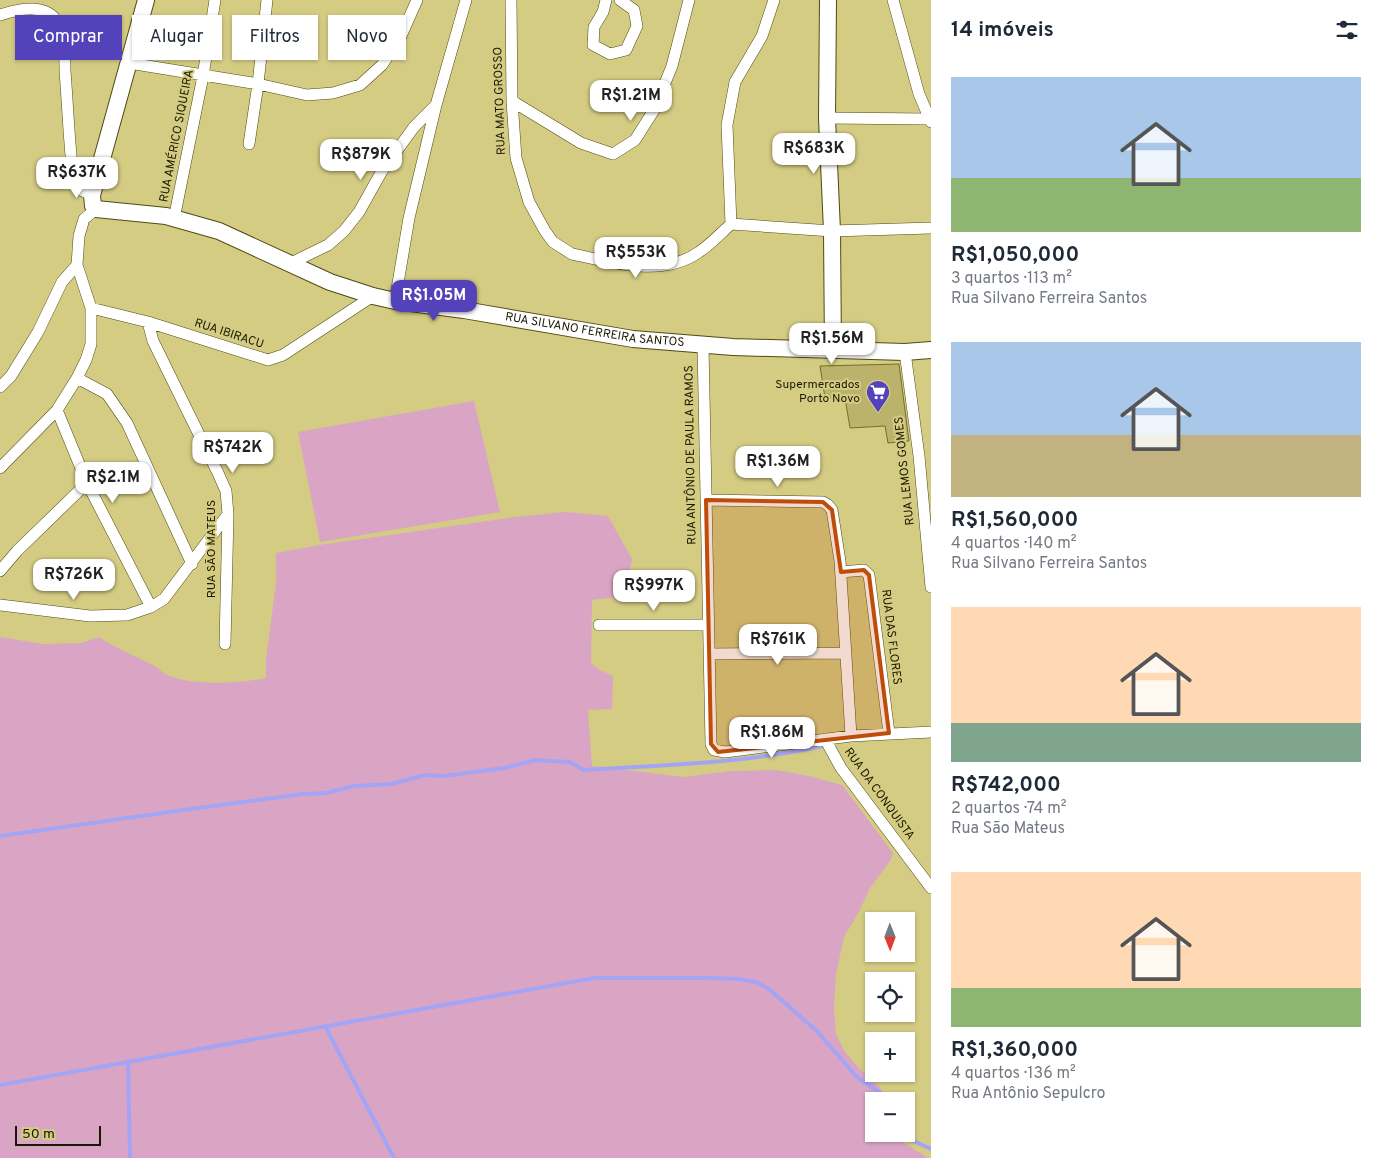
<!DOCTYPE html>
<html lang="pt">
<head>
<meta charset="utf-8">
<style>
	:root { --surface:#fff; --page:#f2f2f3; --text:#1f2937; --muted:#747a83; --accent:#5342ba }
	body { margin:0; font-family:Overpass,sans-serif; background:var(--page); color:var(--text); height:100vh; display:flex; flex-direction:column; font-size:19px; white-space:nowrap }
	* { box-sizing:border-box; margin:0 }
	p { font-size:16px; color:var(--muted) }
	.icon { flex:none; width:28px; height:28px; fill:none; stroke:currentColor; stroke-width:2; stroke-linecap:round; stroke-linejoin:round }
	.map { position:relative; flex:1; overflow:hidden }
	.sheet { display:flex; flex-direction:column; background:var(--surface); width:450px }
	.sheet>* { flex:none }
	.banner { position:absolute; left:15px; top:15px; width:475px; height:45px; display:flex; gap:10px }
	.needle { width:32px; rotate:179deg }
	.buttons { position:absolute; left:865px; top:912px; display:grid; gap:10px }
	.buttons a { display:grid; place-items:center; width:50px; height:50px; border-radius:0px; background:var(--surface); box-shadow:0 1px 4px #0004; font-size:25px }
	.scale { position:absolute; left:15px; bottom:12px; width:86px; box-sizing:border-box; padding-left:5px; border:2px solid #1b1800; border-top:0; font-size:14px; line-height:18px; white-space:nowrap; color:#1b1800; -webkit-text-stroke:4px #d4cc83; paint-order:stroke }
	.price { position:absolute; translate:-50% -42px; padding:0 11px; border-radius:10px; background:#fff; color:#222; font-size:16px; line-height:32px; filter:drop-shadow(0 1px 2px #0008) }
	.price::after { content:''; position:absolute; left:50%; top:30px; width:15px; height:11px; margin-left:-8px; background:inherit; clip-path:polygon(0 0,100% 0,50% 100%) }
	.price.on { background:var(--accent); color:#fff }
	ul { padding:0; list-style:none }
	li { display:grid; align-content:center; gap:10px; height:265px; padding:0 20px }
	li span { display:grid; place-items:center; height:155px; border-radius:0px; color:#555 }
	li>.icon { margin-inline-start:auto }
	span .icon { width:90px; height:90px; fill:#fffc; stroke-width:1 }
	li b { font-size:21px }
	h2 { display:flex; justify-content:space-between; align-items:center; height:60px; padding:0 20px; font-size:21px }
	.tag { padding:0 18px; border-radius:0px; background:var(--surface); box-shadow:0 1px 4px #0004; font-size:18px; line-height:45px }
	.tag.on { background:var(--accent); color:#fff }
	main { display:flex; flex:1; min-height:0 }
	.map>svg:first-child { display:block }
</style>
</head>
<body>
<main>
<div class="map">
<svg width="931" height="1158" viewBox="0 0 931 1158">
	<rect width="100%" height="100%" fill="#d4cc83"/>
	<path fill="#daa5c4" d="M474 401 500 512 320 542 298 432Z
		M565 512 608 516 632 559 624 596 592 600 591 663 600 670 613 676 612 709 588 710 592 766 684 777 731 771 776 770 809 776 842 785 893 853 890 861 870 888 859 912 844 937 836 974 834 1008 836 1034 845 1052 859 1068 878 1085 888 1101H874V1134H890L928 1158H0V637L43 644 81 643 99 637C115 648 133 655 151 664 158 667 163 674 170 676 194 686 241 683 266 678V659L276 583V553L319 545 515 517Z"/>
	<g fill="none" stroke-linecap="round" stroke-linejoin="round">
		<path stroke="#a4a4f5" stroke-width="4" d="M0 836 198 808 303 794 326 793 354 786 392 784 425 775 444 776 504 768 536 760 570 762 584 770C666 765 747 763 827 745
			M325 1026 394 1158
			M128 1062 130 1158
			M0 1085 594 978H709L738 979 756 982 769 989 817 1031 857 1077 886 1097 889 1101
			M898 1134 931 1149"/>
	</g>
	<path fill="#bbb36b" stroke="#776f25" d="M899 364 909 441 888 443 885 426 850 428 845 398H825L820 366Z"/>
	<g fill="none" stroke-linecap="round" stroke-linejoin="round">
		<g stroke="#504a11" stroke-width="12">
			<path id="street" d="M511 0 512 101 516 158 529 202 545 231 553 242 572 254C611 262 663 278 699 252 711 244 721 233 731 224L727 125 735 82 762 36 774 0
				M606 0 603 12 594 27 593 45 610 54 626 50 637 26 634 10 620 0
				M893 0 919 94 931 122
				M0 15C18 9 48 2 59 25 65 36 65 59 65 71 68 108 69 146 74 183L78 189 92 195
				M129 63 258 84 307 95 333 93 360 85 382 65 401 36 417 0
				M512 101 581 143 613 154 635 140 654 110 672 66 689 0
				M827 118 928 119
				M249 144 258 84 267 0
				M174 219 203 76 215 0
				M731 224 832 231 931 228
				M289 264 328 245 344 231 359 212 382 171 414 127 436 105
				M395 301 409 218 436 105 466 0
				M91 308 148 322 268 360 283 355 373 296
				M148 322 153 341 218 473 226 491 228 514 225 644
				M703 345 711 744 714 750 725 752 851 736 931 732
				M905 352 919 456 931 587
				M77 378 107 394 127 423 192 564
				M0 387 11 376 38 332 62 282 77 265
				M57 410 87 483 151 607
				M0 468 57 410 77 378 86 360 91 344V308L77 265 79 236 84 219 96 209
				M706 500 823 502 828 505 832 510 840 561 851 736
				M0 571 17 551 87 483
				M841 572 864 570 869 575 889 733
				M0 605 90 616 127 615 151 607 164 599 170 591 228 514
				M599 625H709
				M709 654 846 653
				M825 739 841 768 931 888"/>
		</g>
		<g stroke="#504a11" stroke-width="18">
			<g id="secondary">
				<path id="s1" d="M146 0 92 195 93 206 96 209 166 216 219 231 330 282 373 296 395 301 464 310 633 339 733 347 905 352 931 350"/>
				<path d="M828 0 827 118 832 231 833 350"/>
			</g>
		</g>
		<use href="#street" stroke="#fff" stroke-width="11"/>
		<use href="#secondary" stroke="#fff" stroke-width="16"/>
	</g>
	<path fill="#bf4c0a" fill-opacity="0.2" stroke="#bf4c0a" stroke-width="4" stroke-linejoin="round" d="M706 500 823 502 832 510 841 572 864 570 869 575 889 733 718 752 711 744Z"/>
	<defs>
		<g id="supermarket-pin" transform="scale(1.25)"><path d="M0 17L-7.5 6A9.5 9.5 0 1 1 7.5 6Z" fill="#5342ba" stroke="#d4cc83"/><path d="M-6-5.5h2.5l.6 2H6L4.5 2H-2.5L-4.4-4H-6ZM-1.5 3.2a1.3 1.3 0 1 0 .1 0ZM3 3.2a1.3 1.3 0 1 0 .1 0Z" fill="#fff"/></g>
	</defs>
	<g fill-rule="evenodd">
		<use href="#supermarket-pin" x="878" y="392"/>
	</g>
	<g text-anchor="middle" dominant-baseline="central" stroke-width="4" stroke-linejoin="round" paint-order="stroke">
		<g font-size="12" fill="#1b1800" stroke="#d4cc83">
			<text transform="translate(500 101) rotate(-92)">RUA MATO GROSSO</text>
			<text transform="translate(177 136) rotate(-79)">RUA AMÉRICO SIQUEIRA</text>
			<text stroke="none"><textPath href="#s1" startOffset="735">RUA SILVANO FERREIRA SANTOS</textPath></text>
			<text transform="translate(229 334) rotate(18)">RUA IBIRACU</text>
			<text transform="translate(691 455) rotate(-91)">RUA ANTÔNIO DE PAULA RAMOS</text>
			<text transform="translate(905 471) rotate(-96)">RUA LEMOS GOMES</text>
			<text transform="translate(212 549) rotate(-90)">RUA SÃO MATEUS</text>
			<text transform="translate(891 637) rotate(83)">RUA DAS FLORES</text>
			<text transform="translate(879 794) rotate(54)">RUA DA CONQUISTA</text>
		</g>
		<g font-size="12" fill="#1b1800" stroke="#d4cc83" text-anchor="end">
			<text x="860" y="385">Supermercados<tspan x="860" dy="14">Porto Novo</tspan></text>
		</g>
	</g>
</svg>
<div class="buttons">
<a><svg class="needle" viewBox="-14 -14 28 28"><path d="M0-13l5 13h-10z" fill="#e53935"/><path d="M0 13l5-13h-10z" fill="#747a83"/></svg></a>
<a><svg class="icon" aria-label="locate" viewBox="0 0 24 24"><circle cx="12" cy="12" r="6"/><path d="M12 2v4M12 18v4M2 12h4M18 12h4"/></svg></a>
<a>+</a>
<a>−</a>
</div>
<div class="scale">50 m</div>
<b class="price" style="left:631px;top:122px">R$1.21M</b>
<b class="price" style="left:814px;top:175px">R$683K</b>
<b class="price" style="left:361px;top:181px">R$879K</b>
<b class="price" style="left:77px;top:199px">R$637K</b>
<b class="price" style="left:636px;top:279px">R$553K</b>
<b class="price on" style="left:434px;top:322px">R$1.05M</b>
<b class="price" style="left:832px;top:365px">R$1.56M</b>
<b class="price" style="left:233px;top:474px">R$742K</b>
<b class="price" style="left:778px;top:488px">R$1.36M</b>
<b class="price" style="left:113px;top:504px">R$2.1M</b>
<b class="price" style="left:74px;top:601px">R$726K</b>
<b class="price" style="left:654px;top:612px">R$997K</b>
<b class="price" style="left:778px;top:666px">R$761K</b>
<b class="price" style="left:772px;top:759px">R$1.86M</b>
<div class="banner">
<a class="tag on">Comprar</a>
<a class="tag">Alugar</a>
<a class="tag">Filtros</a>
<a class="tag">Novo</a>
</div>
</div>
<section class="sheet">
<h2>14 imóveis<svg class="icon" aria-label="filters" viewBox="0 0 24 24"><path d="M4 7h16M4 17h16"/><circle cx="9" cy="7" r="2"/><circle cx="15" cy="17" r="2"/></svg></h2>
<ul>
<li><span style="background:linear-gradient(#a9c7e8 65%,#8fb573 0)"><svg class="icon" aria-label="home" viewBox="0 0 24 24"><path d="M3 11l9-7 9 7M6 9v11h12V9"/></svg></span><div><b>R$1,050,000</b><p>3 quartos · 113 m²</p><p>Rua Silvano Ferreira Santos</p></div></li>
<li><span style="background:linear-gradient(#a9c7e8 60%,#c2b280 0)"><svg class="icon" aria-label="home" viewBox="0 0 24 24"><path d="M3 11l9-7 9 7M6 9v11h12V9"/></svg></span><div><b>R$1,560,000</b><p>4 quartos · 140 m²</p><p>Rua Silvano Ferreira Santos</p></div></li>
<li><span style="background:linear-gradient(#ffd9b3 75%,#7fa58c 0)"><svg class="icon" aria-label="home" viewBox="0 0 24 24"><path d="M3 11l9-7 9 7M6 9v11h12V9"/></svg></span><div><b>R$742,000</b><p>2 quartos · 74 m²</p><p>Rua São Mateus</p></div></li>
<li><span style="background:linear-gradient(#ffd9b3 75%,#8fb573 0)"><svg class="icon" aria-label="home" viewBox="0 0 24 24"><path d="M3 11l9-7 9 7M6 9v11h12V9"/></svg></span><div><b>R$1,360,000</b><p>4 quartos · 136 m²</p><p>Rua Antônio Sepulcro</p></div></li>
</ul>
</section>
</main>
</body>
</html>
